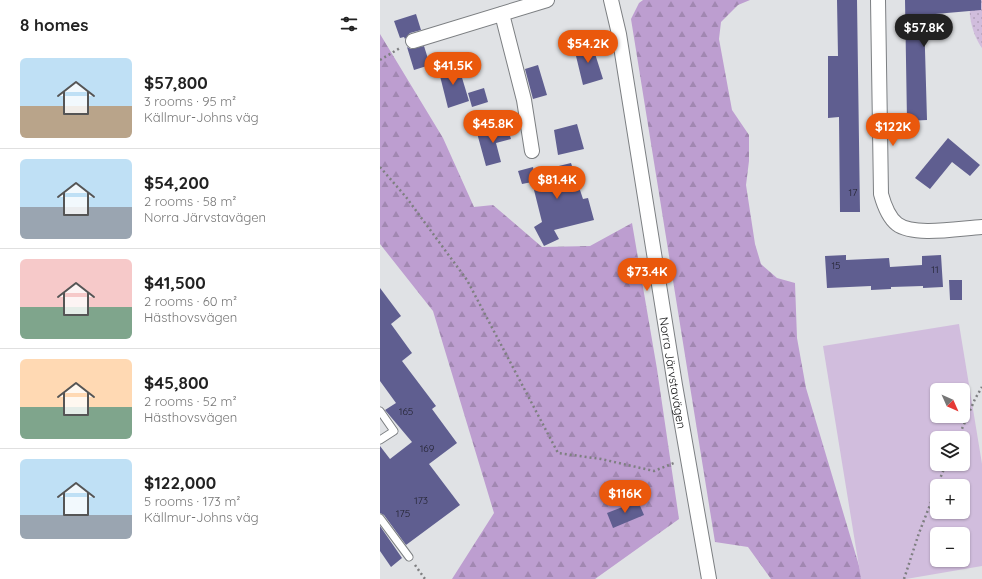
<!DOCTYPE html>
<html lang="en">
<head>
<meta charset="utf-8">
<style>
	:root { --surface:#fff; --page:#f2f2f2; --text:#222; --muted:#767676; --line:#e0e0e0; --accent:#ea580c }
	body { margin:0; font-family:Quicksand,sans-serif; background:var(--page); color:var(--text); height:100vh; display:flex; flex-direction:column; font-size:15px; white-space:nowrap }
	* { box-sizing:border-box; margin:0 }
	p { font-size:13px; color:var(--muted) }
	.icon { flex:none; width:22px; height:22px; fill:none; stroke:currentColor; stroke-width:2; stroke-linecap:round; stroke-linejoin:round }
	.map { position:relative; flex:1; overflow:hidden }
	.details { display:flex; flex-direction:column; background:var(--surface); width:380px }
	.details>* { flex:none }
	.needle { width:26px; rotate:135deg }
	.fabs { position:absolute; left:550px; top:383px; display:grid; gap:8px }
	.fabs a { display:grid; place-items:center; width:40px; height:40px; border-radius:6px; background:var(--surface); box-shadow:0 1px 3px #0004; font-size:20px }
	.price { position:absolute; translate:-50% -34px; padding:0 9px; border-radius:14px; background:var(--accent); color:#fff; font-size:13px; line-height:26px; filter:drop-shadow(0 1px 2px #0008) }
	.price::after { content:''; position:absolute; left:50%; top:24px; width:12px; height:9px; margin-left:-6px; background:inherit; clip-path:polygon(0 0,100% 0,50% 100%) }
	.price.on { background:#222; color:#fff }
	ul { padding:0; list-style:none }
	li { display:flex; align-items:center; gap:12px; height:100px; padding:0 20px }
	li+li { border-top:1px solid var(--line) }
	li span { display:grid; place-items:center; flex:none; width:112px; height:80px; border-radius:6px; color:#555 }
	li>.icon { margin-inline-start:auto }
	span .icon { width:48px; height:48px; fill:#fffc; stroke-width:1 }
	li b { font-size:17px }
	h2 { display:flex; justify-content:space-between; align-items:center; height:48px; padding:0 20px; font-size:17px }
	main { display:flex; flex:1; min-height:0 }
	.map>svg:first-child { display:block }
</style>
</head>
<body>
<main>
<section class="details">
<h2>8 homes<svg class="icon" aria-label="filters" viewBox="0 0 24 24"><path d="M4 7h16M4 17h16"/><circle cx="9" cy="7" r="2"/><circle cx="15" cy="17" r="2"/></svg></h2>
<ul>
<li><span style="background:linear-gradient(#bfe0f5 60%,#b9a48a 0)"><svg class="icon" aria-label="home" viewBox="0 0 24 24"><path d="M3 11l9-7 9 7M6 9v11h12V9"/></svg></span><div><b>$57,800</b><p>3 rooms · 95 m²</p><p>Källmur-Johns väg</p></div></li>
<li><span style="background:linear-gradient(#bfe0f5 60%,#9aa5b1 0)"><svg class="icon" aria-label="home" viewBox="0 0 24 24"><path d="M3 11l9-7 9 7M6 9v11h12V9"/></svg></span><div><b>$54,200</b><p>2 rooms · 58 m²</p><p>Norra Järvstavägen</p></div></li>
<li><span style="background:linear-gradient(#f6c9c9 60%,#7fa58c 0)"><svg class="icon" aria-label="home" viewBox="0 0 24 24"><path d="M3 11l9-7 9 7M6 9v11h12V9"/></svg></span><div><b>$41,500</b><p>2 rooms · 60 m²</p><p>Hästhovsvägen</p></div></li>
<li><span style="background:linear-gradient(#ffd9b3 60%,#7fa58c 0)"><svg class="icon" aria-label="home" viewBox="0 0 24 24"><path d="M3 11l9-7 9 7M6 9v11h12V9"/></svg></span><div><b>$45,800</b><p>2 rooms · 52 m²</p><p>Hästhovsvägen</p></div></li>
<li><span style="background:linear-gradient(#bfe0f5 70%,#9aa5b1 0)"><svg class="icon" aria-label="home" viewBox="0 0 24 24"><path d="M3 11l9-7 9 7M6 9v11h12V9"/></svg></span><div><b>$122,000</b><p>5 rooms · 173 m²</p><p>Källmur-Johns väg</p></div></li>
</ul>
</section>
<div class="map">
<svg width="602" height="579" viewBox="0 0 602 579">
	<defs>
		<pattern id="grass-dots" width="8" height="8" patternUnits="userSpaceOnUse"><rect width="8" height="8" fill="#d1bddd"/><path d="M2 2h.1M6 6h.1" fill="none" stroke="#b2a1bc" stroke-width="1.8" stroke-linecap="round"/></pattern>
		<pattern id="forest-firs" width="22" height="20" patternUnits="userSpaceOnUse"><rect width="22" height="20" fill="#bd9ed0"/><path d="M5 1l3.5 6h-7zM16 11l3.5 6h-7z" fill="#a187b1"/></pattern>
	</defs>
	<rect width="100%" height="100%" fill="#e0e2e5"/>
	<path fill="url(#grass-dots)" d="M591 0H602V48C593 36 587 14 591 0Z"/>
	<path fill="url(#forest-firs)" d="M263 0H370L358 5 341 22 339 39 352 110 369 135V161L366 185 375 244 381 264 397 278 415 283 417 338 426 388 483 579H391L368 547 335 542 251 19 259 3Z
		M0 34 63 138 94 207 113 205 162 247 210 246 252 223 277 369 299 519 215 579H72L114 513 53 311 0 244Z"/>
	<path fill="#d1bddd" fill-rule="evenodd" d="M579 324 602 464V566L526 579H481L443 346ZM557 390H583V416H557ZM557 438H583V464H557ZM557 486H583V512H557ZM557 534H583V560H557Z"/>
	<path fill="#5f5e90" d="M457 0H477L480 212H460L459 117 448 118V56H458Z
		M525 0H601V10L544 15 547 120 527 121Z
		M36 14 41 30 30 33 25 39 24 37 20 38 14 21Z
		M211 41 223 79 203 85 196 56 200 55 198 45Z
		M44 46 50 65 34 70 27 47 31 49Z
		M74 63 76 72 80 71 89 101 68 108 58 68Z
		M158 65 167 95 153 99 145 69Z
		M104 88 108 102 92 107 88 93Z
		M197 124 204 149 178 155 174 130Z
		M127 126 131 139 116 143 121 162 106 166 97 133Z
		M568 138 600 165 590 176 572 162 550 189 535 178Z
		M191 163 203 199 208 198 214 220 174 230 179 239 164 246 154 227 162 222 152 182 142 184 138 171 153 167 154 172Z
		M466 255V260L509 258 510 267 542 265V256L561 255 563 287 543 288V286L511 287V289L491 290V286L447 288 445 256Z
		M569 280H582V300H570Z
		M0 288 21 316 11 324 32 353 22 361 56 406 52 409 77 443 49 464 80 505 26 545 4 515 0 513V446L10 459 32 442 5 410 16 403 0 381Z
		M258 501 264 515 233 528 227 513Z
		M0 526 22 558 11 567 0 551Z"/>
	<g fill="none" stroke-linecap="round" stroke-linejoin="round">
		<g stroke="#7c7f82" stroke-width="9">
			<path id="service" d="M0 411 14 431 0 440
				M0 518 29 557"/>
		</g>
		<g stroke="#7c7f82" stroke-width="16">
			<g id="minor">
				<path id="s1" d="M231 0 239 34 295 385 329 579"/>
				<path d="M498 0 501 194C504 205 508 217 517 224 534 237 581 228 602 227"/>
				<path d="M122 14 144 100 152 151"/>
				<path d="M33 41 167 0"/>
			</g>
		</g>
		<path stroke="#7e7f81" stroke-width="2.5" stroke-dasharray="2 3" stroke-linecap="butt" d="M0 60 20 48
			M0 167 26 197 87 280 178 453 221 459 274 471 294 463
			M578 438 595 399 602 387
			M557 486 566 464
			M35 565 45 579
			M524 579 539 533 557 487"/>
		<use href="#service" stroke="#fff" stroke-width="7"/>
		<use href="#minor" stroke="#fff" stroke-width="14"/>
	</g>
	<g text-anchor="middle" dominant-baseline="central" stroke-width="3" stroke-linejoin="round" paint-order="stroke">
		<g font-size="10" fill="#22222f">
			<text x="473" y="192">17</text>
			<text x="456" y="265">15</text>
			<text x="555" y="269">11</text>
			<text x="26" y="411">165</text>
			<text x="47" y="448">169</text>
			<text x="41" y="500">173</text>
			<text x="23" y="513">175</text>
		</g>
		<g font-size="12" fill="#0d0e0f" stroke="#fff">
			<text stroke="none"><textPath href="#s1" startOffset="378">Norra Järvstavägen</textPath></text>
		</g>
	</g>
</svg>
<div class="fabs">
<a><svg class="needle" viewBox="-14 -14 28 28"><path d="M0-13l5 13h-10z" fill="#e53935"/><path d="M0 13l5-13h-10z" fill="#767676"/></svg></a>
<a><svg class="icon" aria-label="layers" viewBox="0 0 24 24"><path d="M12 4l9 5-9 5-9-5zM3 14l9 5 9-5"/></svg></a>
<a>+</a>
<a>−</a>
</div>
<b class="price on" style="left:544px;top:48px">$57.8K</b>
<b class="price" style="left:208px;top:64px">$54.2K</b>
<b class="price" style="left:73px;top:86px">$41.5K</b>
<b class="price" style="left:113px;top:144px">$45.8K</b>
<b class="price" style="left:513px;top:147px">$122K</b>
<b class="price" style="left:177px;top:200px">$81.4K</b>
<b class="price" style="left:267px;top:292px">$73.4K</b>
<b class="price" style="left:245px;top:514px">$116K</b>
</div>
</main>
</body>
</html>
